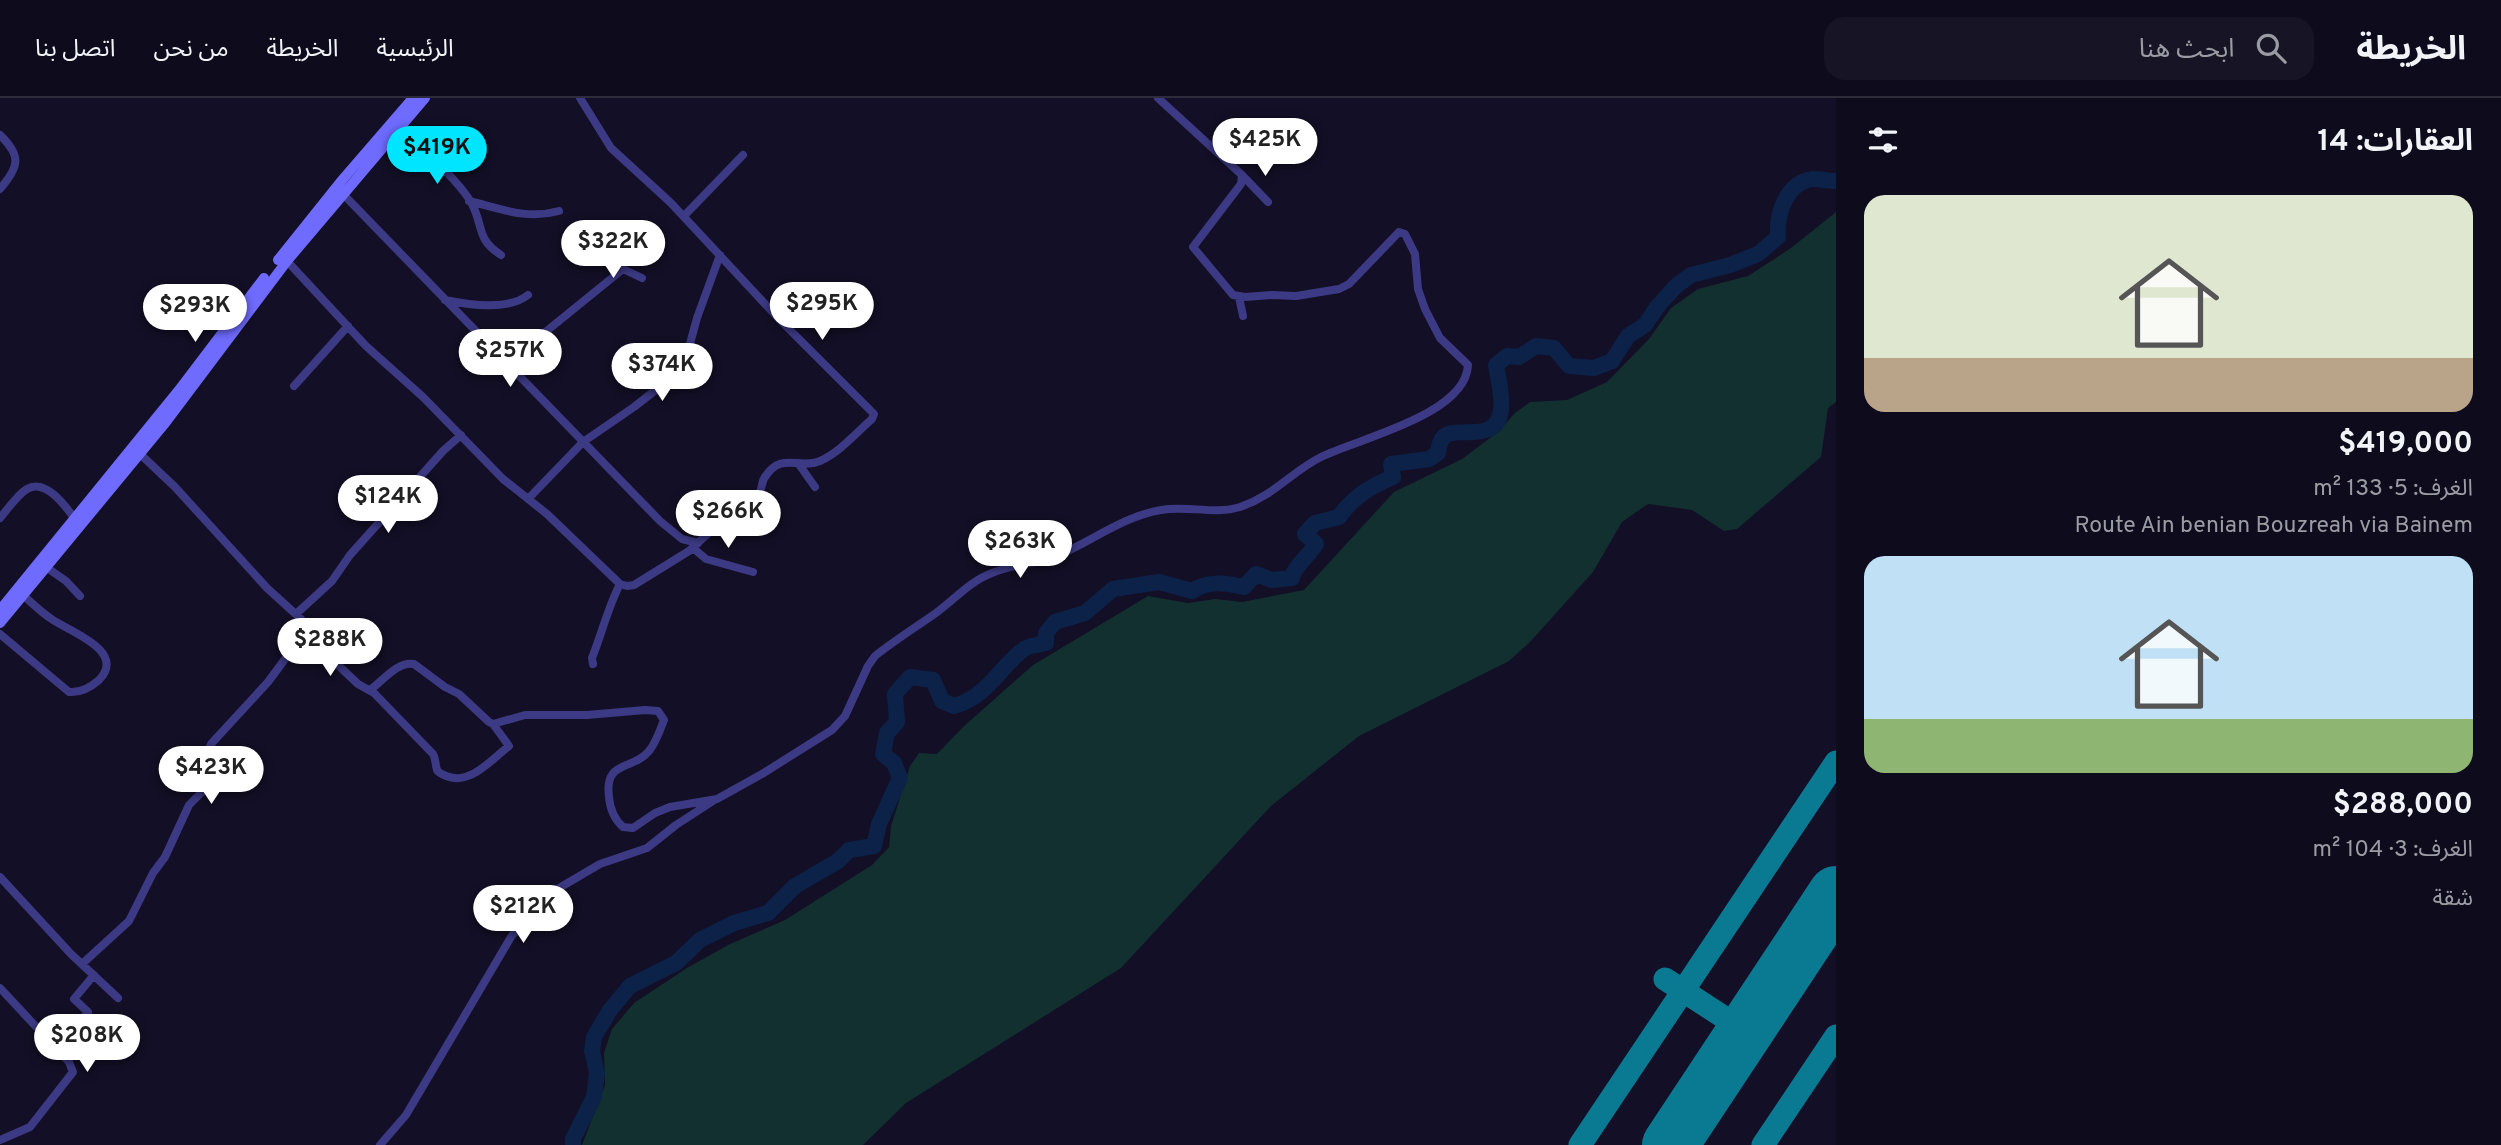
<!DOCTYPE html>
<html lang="ar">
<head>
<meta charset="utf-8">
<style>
	:root { --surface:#0e0b1c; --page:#171425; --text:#f1f3f6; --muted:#9b9ba3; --line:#2e2b3b; --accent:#00e5ff }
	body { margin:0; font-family:Overpass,"Noto Sans Arabic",sans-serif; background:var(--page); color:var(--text); direction:rtl; height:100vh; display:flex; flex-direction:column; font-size:26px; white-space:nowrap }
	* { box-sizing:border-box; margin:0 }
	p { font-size:23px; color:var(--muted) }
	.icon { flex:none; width:38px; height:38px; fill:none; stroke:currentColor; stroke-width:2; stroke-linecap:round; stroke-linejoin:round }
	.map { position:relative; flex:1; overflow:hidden; direction:ltr }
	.sheet { display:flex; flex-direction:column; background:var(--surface); width:665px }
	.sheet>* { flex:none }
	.price { position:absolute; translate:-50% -60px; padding:0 16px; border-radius:24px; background:#fff; color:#222; font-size:23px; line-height:46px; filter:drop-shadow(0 2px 4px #0008) }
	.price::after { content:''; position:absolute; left:50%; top:42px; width:21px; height:16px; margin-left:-10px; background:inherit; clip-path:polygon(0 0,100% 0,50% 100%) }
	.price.active { background:var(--accent); color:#111 }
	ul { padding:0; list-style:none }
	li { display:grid; align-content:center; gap:14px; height:371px; padding:0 28px }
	li span { display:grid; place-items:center; height:217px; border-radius:21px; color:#555 }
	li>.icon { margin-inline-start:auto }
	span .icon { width:126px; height:126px; fill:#fffc; stroke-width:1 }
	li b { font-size:30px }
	h2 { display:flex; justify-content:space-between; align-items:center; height:84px; padding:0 28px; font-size:30px }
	header { display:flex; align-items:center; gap:42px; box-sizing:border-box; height:98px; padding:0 35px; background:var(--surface); border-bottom:2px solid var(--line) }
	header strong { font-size:33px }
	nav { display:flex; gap:38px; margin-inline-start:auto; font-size:24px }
	.search { width:490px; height:63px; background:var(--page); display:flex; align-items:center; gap:18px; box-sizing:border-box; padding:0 24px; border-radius:21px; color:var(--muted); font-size:26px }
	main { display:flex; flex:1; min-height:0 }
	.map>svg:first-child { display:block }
</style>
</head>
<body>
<header>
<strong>الخريطة</strong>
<div class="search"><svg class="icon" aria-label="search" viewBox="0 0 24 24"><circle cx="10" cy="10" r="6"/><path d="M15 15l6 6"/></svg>ابحث هنا</div>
<nav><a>الرئيسية</a><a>الخريطة</a><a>من نحن</a><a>اتصل بنا</a></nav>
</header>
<main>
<section class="sheet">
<h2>العقارات: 14<svg class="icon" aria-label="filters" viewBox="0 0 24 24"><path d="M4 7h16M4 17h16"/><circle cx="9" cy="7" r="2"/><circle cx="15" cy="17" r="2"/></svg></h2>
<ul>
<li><span style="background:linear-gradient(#dfe7d0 75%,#b9a48a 0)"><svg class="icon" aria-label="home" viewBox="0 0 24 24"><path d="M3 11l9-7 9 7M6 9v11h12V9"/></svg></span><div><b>$419,000</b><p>الغرف: 5 · 133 m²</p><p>Route Ain benian Bouzreah via Bainem</p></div></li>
<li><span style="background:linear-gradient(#bfe0f5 75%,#8fb573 0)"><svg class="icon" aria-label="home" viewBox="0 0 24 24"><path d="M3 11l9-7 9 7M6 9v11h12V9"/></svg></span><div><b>$288,000</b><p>الغرف: 3 · 104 m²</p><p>شقة</p></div></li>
</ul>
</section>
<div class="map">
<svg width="1836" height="1047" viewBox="0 0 1836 1047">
	<rect width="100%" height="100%" fill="#130f26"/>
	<path fill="#12302f" d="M1836 114V304L1828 310 1821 359 1737 431 1724 433 1692 412 1648 406 1622 424 1593 474 1530 544 1509 563 1359 638 1271 708 1121 870 906 1005 863 1047H582L605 987 604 955 612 931 634 905 687 870 728 847 785 822 872 767 889 749 891 728 910 668 919 655 937 656 963 629 1033 567 1148 498 1188 505 1215 501 1242 504 1304 492 1394 394 1462 361 1498 334 1515 315 1530 304 1567 302 1607 284 1649 241 1671 210 1698 191 1748 178 1791 150Z"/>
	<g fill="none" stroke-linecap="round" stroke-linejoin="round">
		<path stroke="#0c2248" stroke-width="16" d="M573 1047V1041L594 999 597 975 592 953 594 939 610 912 630 888 676 865 700 842 734 825 768 815 795 788 838 763 849 752 874 748 879 726 900 680 894 665 883 656 887 635 897 624 895 596 910 579 933 582 942 603 954 608C987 599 999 570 1024 551 1029 547 1039 547 1046 545V535L1055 524 1085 515 1113 491 1159 484 1192 493C1209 482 1225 485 1244 489L1256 476 1272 482 1292 480C1294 468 1309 458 1316 446L1305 436 1315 425 1339 419C1353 399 1371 388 1393 379L1391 366 1429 361 1438 355C1439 348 1440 339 1448 336 1465 330 1498 344 1501 311 1503 298 1498 281 1496 267L1507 258 1519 259 1536 248 1554 250 1569 268 1594 270 1612 263 1628 238 1645 227 1657 209 1676 188 1691 177 1730 167 1758 156 1778 139C1776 117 1786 84 1813 81 1820 81 1829 83 1836 83"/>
		<path stroke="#0a7a92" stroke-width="23" d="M1665 881 1745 933
			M1580 1047 1836 664
			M1763 1047 1836 938"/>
		<path stroke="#0a7a92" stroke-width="56" d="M1670 1047 1836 796"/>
		<path stroke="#3d3a85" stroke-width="8" d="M401 28C420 50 459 82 472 106 484 129 476 141 501 157
			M0 37C22 58 19 69 0 91
			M1242 77 1268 104
			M343 96 660 423 682 441 698 445
			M469 103C502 111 526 122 559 113
			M684 118 743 57
			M618 152 623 171 642 180
			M287 163 366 248 423 299 503 381 547 416 620 486 627 488 634 487 689 453 738 408 760 394C762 389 762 383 765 379 782 353 799 372 820 363 840 354 856 335 872 321L874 316 779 221 671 105 611 50 580 0
			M1239 199 1243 218
			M445 202C469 207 508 213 528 197
			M506 266 623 171
			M294 288 348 228
			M138 354 175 389 267 490 301 521 340 569 358 586 374 595 433 656C436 661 435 666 437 672 439 676 443 676 446 678 470 688 492 661 509 648L493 626
			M798 365 815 389
			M528 401 583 344 634 309 657 291 680 266 688 253 697 220 720 157
			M0 420C8 411 17 397 27 391 46 380 66 409 75 421
			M693 450 706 461 753 474
			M46 469 66 483 80 498
			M296 516 332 483 350 457 443 353 461 337
			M0 536 69 594C80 595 91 589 99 582 127 553 69 533 53 522 42 515 33 506 23 497
			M593 566 592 560C602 535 608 509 620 486
			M370 592C383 583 397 563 414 566L445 589 459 596 489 624 493 626 525 617H587L645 612 658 613 664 622C660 632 656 645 649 653 633 673 604 661 609 699 610 711 614 721 623 729L633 730 655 715 670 709 717 701 762 676 832 632 845 618 868 568 875 558C895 542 916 529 936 515 954 502 970 483 992 475 1013 466 1037 466 1059 457 1092 443 1124 418 1161 412 1187 407 1214 417 1240 409 1275 397 1291 374 1321 359 1357 341 1466 317 1468 267L1440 240 1425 211 1418 191 1415 156 1405 136 1399 134 1349 186 1339 191 1296 198 1272 197 1245 199 1233 197 1193 149 1241 86 1242 77 1158 0
			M0 779 71 856 118 900
			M82 866 129 823 153 775 165 759 189 707 209 687 206 660 211 646 268 584 308 530
			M0 890 69 964 73 974 30 1029 0 1042
			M94 931 83 920 88 914 74 901 94 877
			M380 1047 406 1017 511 839 532 812 554 793 600 766 647 750 676 727 713 703"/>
		<path stroke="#6f6bff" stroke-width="10" d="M278 162 343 81 413 0
			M0 512 179 292 264 180
			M0 525 166 324 287 163 425 0"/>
	</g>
</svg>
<b class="price" style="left:1265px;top:80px">$425K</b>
<b class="price active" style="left:437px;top:88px">$419K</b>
<b class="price" style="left:613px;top:182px">$322K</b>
<b class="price" style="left:822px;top:244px">$295K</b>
<b class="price" style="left:195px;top:246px">$293K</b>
<b class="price" style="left:510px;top:291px">$257K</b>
<b class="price" style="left:662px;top:305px">$374K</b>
<b class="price" style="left:388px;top:437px">$124K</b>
<b class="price" style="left:728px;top:452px">$266K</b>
<b class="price" style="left:1020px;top:482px">$263K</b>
<b class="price" style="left:330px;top:580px">$288K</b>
<b class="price" style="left:211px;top:708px">$423K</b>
<b class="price" style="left:523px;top:847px">$212K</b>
<b class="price" style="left:87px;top:976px">$208K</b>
</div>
</main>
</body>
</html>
